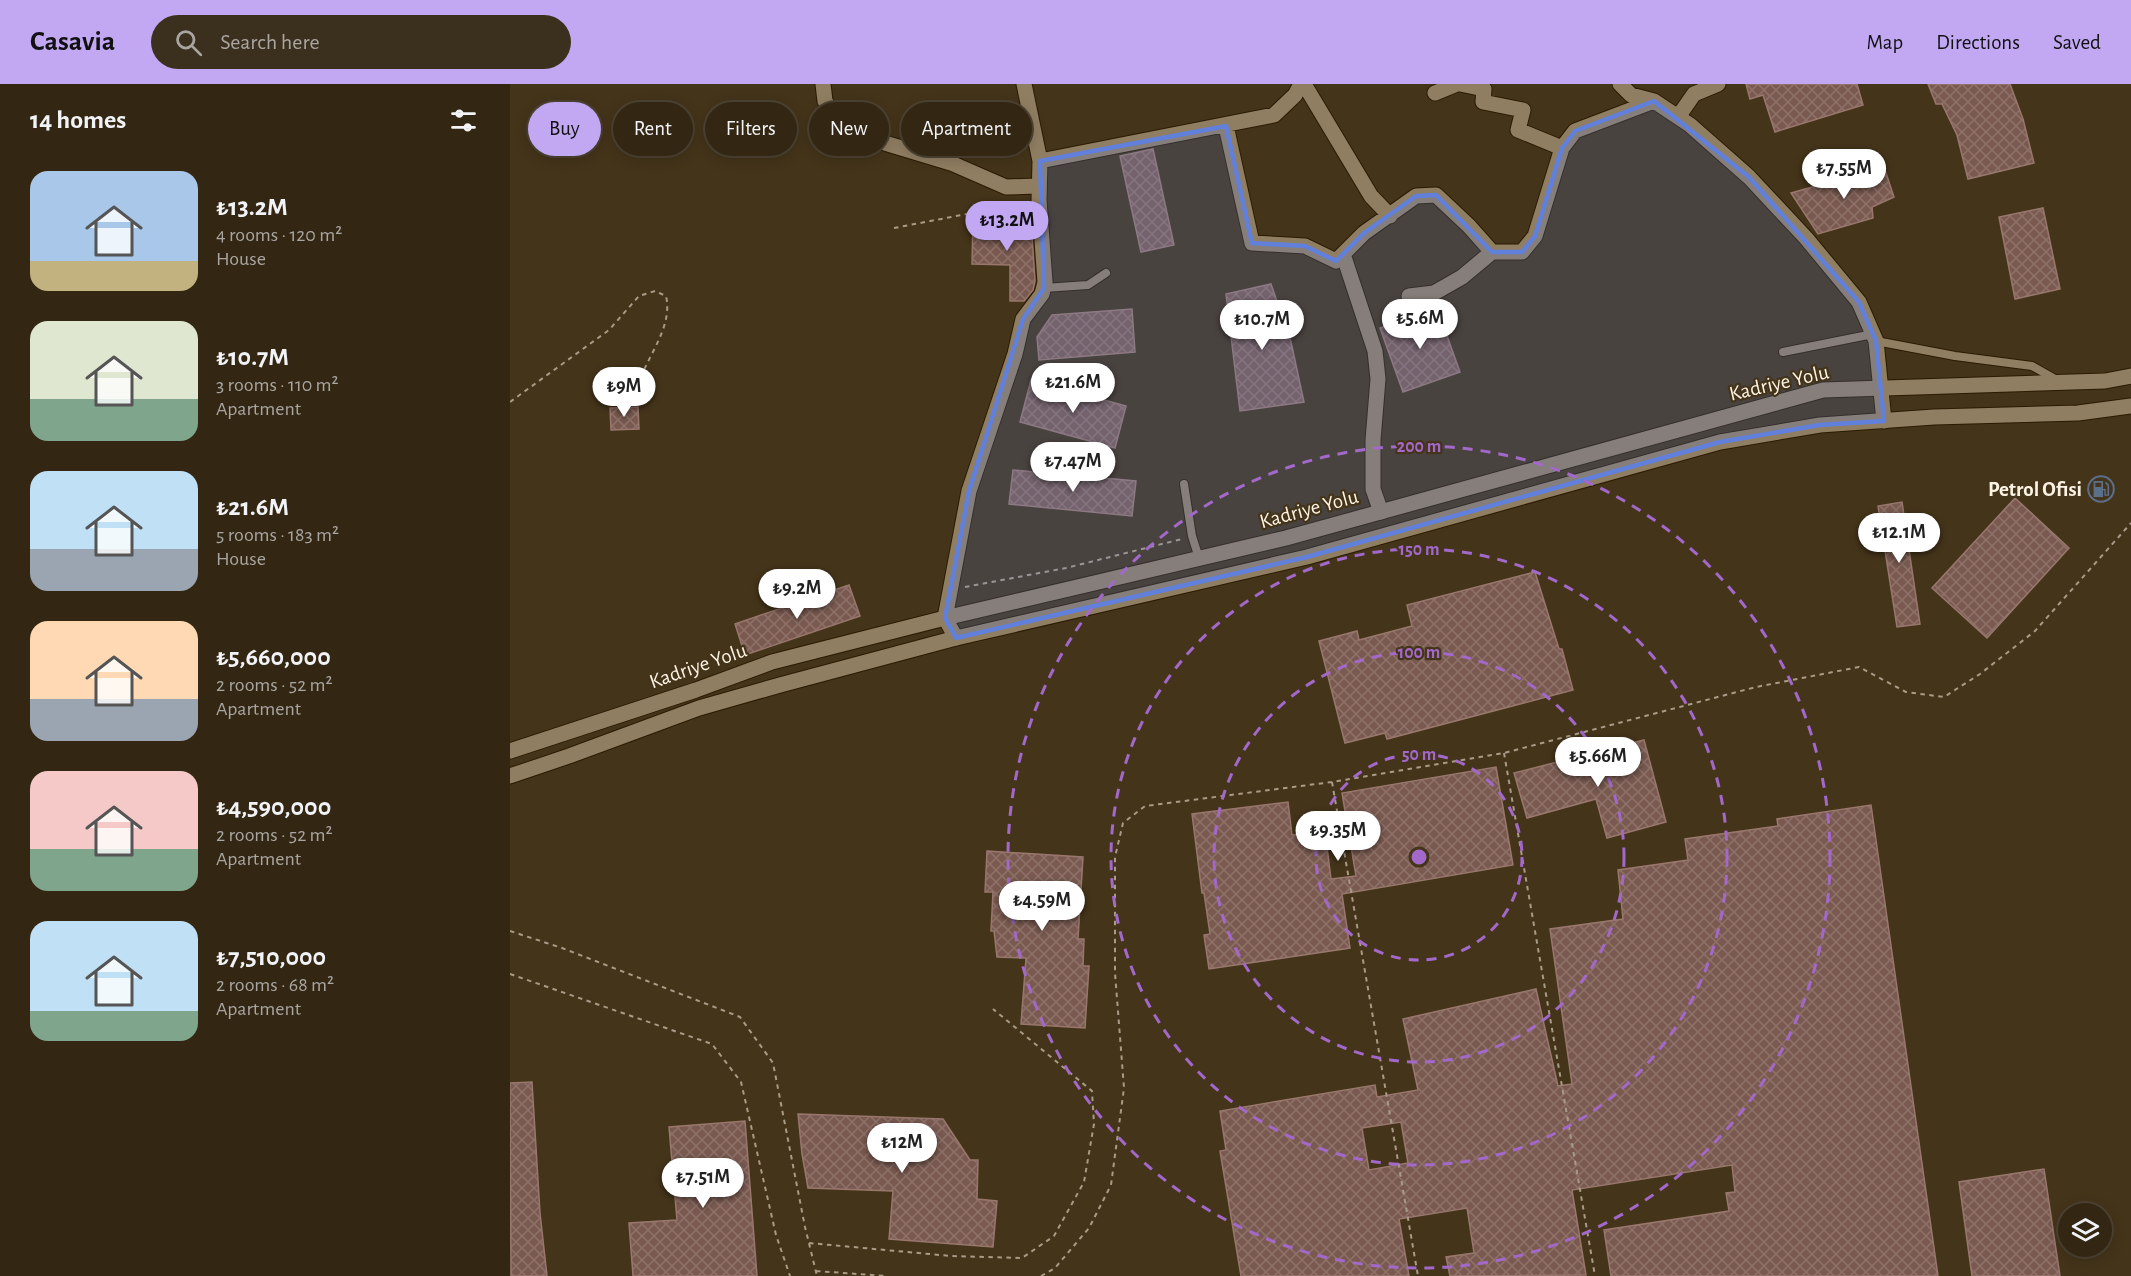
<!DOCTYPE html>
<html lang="en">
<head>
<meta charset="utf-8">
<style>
	:root { --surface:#332714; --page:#3b2f1d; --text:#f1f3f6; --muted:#a9a5a0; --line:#4e4434; --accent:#c2a8f3 }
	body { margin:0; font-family:"Alegreya Sans",sans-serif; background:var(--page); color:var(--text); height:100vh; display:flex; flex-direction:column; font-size:22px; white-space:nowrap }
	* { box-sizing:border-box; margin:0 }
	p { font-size:20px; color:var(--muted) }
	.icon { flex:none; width:33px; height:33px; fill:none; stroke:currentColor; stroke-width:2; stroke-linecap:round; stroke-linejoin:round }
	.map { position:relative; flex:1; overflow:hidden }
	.drawer { display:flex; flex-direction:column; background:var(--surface); width:510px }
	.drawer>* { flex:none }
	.hud { position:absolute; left:18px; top:18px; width:570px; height:54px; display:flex; gap:12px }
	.buttons { position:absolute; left:1548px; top:1119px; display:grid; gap:12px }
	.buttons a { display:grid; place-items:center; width:54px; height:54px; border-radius:50%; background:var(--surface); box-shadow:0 3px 15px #0003,0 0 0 2px var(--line); font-size:30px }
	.price { position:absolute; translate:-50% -51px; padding:0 14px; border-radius:21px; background:#fff; color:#222; font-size:20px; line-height:39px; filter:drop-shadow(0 2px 3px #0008) }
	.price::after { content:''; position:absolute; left:50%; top:36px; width:18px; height:14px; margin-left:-9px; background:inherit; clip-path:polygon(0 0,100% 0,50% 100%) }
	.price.current { background:var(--accent); color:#111 }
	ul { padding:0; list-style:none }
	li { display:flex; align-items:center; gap:18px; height:150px; padding:0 30px }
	li span { display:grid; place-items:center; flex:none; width:168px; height:120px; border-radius:18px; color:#555 }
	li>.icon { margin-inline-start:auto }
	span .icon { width:72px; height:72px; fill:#fffc; stroke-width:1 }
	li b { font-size:26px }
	h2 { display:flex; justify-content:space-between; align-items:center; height:72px; padding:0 30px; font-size:26px }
	.chip { padding:0 21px; border-radius:27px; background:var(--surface); box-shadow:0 3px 15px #0003,0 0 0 2px var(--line); font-size:21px; line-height:54px }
	.chip.current { background:var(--accent); color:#111 }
	header { display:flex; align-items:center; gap:36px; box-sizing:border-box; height:84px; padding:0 30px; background:var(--accent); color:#111 }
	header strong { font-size:28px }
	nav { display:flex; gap:33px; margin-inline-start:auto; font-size:21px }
	.search { width:420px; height:54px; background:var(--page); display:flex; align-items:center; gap:15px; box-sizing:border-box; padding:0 21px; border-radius:33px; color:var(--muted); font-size:22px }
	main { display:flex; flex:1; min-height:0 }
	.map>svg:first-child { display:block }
</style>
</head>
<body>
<header>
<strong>Casavia</strong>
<div class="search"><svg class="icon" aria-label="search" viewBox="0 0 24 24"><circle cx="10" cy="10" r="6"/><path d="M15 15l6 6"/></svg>Search here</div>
<nav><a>Map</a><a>Directions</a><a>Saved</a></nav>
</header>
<main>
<section class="drawer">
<h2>14 homes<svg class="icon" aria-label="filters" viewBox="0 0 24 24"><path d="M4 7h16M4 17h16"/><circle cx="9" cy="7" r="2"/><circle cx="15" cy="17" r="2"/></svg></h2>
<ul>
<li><span style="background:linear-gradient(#a9c7e8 75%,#c2b280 0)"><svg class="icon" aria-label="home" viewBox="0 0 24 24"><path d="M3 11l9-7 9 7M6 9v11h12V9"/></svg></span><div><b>₺13.2M</b><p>4 rooms · 120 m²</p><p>House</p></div></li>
<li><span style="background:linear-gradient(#dfe7d0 65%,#7fa58c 0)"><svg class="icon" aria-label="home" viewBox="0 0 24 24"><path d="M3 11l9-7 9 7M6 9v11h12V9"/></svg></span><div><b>₺10.7M</b><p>3 rooms · 110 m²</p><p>Apartment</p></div></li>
<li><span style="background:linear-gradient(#bfe0f5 65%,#9aa5b1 0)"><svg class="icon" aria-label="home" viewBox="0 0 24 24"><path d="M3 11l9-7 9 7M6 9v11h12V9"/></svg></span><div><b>₺21.6M</b><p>5 rooms · 183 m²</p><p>House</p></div></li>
<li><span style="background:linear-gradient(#ffd9b3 65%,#9aa5b1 0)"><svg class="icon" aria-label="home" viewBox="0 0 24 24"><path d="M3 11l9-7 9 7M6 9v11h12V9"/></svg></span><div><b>₺5,660,000</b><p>2 rooms · 52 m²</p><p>Apartment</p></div></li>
<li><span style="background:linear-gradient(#f6c9c9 65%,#7fa58c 0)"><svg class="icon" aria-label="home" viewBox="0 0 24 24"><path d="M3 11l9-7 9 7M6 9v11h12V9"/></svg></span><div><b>₺4,590,000</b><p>2 rooms · 52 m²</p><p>Apartment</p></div></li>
<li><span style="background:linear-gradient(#bfe0f5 75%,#7fa58c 0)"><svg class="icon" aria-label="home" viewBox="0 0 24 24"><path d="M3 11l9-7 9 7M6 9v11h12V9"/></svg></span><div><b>₺7,510,000</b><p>2 rooms · 68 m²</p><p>Apartment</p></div></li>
</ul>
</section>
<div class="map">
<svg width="1621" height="1192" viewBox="0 0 1621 1192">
	<defs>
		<pattern id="building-cross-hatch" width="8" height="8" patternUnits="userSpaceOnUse" patternTransform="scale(1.5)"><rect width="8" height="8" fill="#7a5a50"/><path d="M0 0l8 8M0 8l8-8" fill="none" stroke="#8e7269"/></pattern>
	</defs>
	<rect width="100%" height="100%" fill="#44341a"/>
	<path fill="url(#building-cross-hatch)" stroke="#99776d" stroke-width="1.5" fill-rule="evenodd" d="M1236 0H1347L1353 21 1265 48 1253 11 1240 15Z
		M1418 0H1500L1513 35 1524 79 1458 95 1447 51 1432 20H1426Z
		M643 65 664 161 631 168 610 72Z
		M1374 83 1384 113 1362 123 1363 134 1308 150 1281 109Z
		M1533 124 1550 205 1505 215 1489 133Z
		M463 135H496V137L521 136 525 197 523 206 514 217H500V181L462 180Z
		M761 200 781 258 794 318 730 327 716 210Z
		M927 224 950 288 893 308 870 244Z
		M622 225 625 268 529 276 527 253 542 231Z
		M521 296 616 322 605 364 510 338Z
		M128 323 129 345 101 346 100 324Z
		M503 386 626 397 622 432 499 420Z
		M1505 414 1559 464 1477 554 1422 504Z
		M1392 418 1410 540 1387 543 1368 422Z
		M1025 488 1049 565H1052L1063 606 877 655 875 649 835 659 809 557 847 547 849 556 902 542 897 521Z
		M339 501 350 532 235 571 225 540Z
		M1134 656 1156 738 1097 754 1086 715 1017 734 1004 689Z
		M986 683 1003 781 832 810 840 864 699 885 694 851 700 850 694 809H692L682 730 778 718 782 751 815 747 821 795 846 792 832 709Z
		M1361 721 1428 1192H1101L1094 1146 1219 1127 1216 1109 1225 1108 1222 1081 1062 1106 1076 1191 940 1192 936 1173 964 1169 957 1124 889 1135 899 1192H731L710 1067 716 1066 710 1027 865 1001 867 1013 908 1006 893 935 1026 905 1048 1002 1062 1000 1040 845 1113 835 1108 786 1178 776 1175 755 1268 742 1267 735ZM891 1038 898 1079 859 1086 852 1044Z
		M477 767 573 773 568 855H574L573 882H579L575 944 511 940 516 874 487 873 484 847H481L483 808H475Z
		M22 998 30 1129 37 1192H1L0 999Z
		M288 1030 433 1035 460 1076H468L467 1115 487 1117 483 1163 379 1155 383 1107 298 1104 292 1070Z
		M235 1037 247 1192H123L119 1139 167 1136 159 1043Z
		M1534 1085 1550 1192H1462L1449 1098Z"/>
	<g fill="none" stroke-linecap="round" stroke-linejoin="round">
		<g stroke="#2a1b02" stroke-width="10">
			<path id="lane" d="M534 204 578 201 596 189
				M1366 257 1445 272 1522 282 1545 295
				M1273 268 1363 250
				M674 400 682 452 689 474"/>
		</g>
		<g stroke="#2a1b02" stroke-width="17">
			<path id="street" d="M313 0 315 17 329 39 345 50 441 79 496 103 528 102
				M794 0 861 112 880 132
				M950 0 974 5 973 18 1013 26 1008 46 1052 64
				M1110 0 1121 11 1144 17 1180 41 1239 93 1296 154 1349 218 1366 257 1374 337
				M925 9 947 0
				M1168 33 1184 10 1208 0
				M716 42 742 159 795 162 826 177 854 149 906 112 926 111 959 142 982 168
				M530 77 764 31 785 11 791 0
				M833 170 865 267 868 295 863 356V405L871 428
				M899 212 924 209 952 193 982 168H1012L1025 152 1052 64 1065 47 1144 17
				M446 554 435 534 459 407 505 270 513 235 532 210 535 198 529 116 530 77 514 0"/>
		</g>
		<g stroke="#2a1b02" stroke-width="17">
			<path id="secondary" d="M0 667 186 606 262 578 435 534 776 454 1313 306 1595 297 1621 292
				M0 692 59 672 189 624 270 601 446 554 797 473 1210 358 1310 341 1424 333 1568 329 1621 322"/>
		</g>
		<path stroke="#a89b87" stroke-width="2" stroke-dasharray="4.5 4.5" stroke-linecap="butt" d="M384 144 514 119
			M0 318 99 246 129 212 145 207 156 212C162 238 145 262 134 286
			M455 503 556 484 672 455
			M994 669 1085 1192
			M822 698 908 1192
			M0 847 52 864 230 933 263 979 295 1143 307 1192
			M0 890 202 960 231 998 266 1151 280 1192
			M299 1159 441 1172 512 1174 544 1152 574 1098 584 1040 582 1007 483 925
			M306 1187 376 1192
			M531 1192 545 1184 579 1144 601 1101 614 1004 605 889V773L613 739 635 722 822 698 994 669 1246 603 1349 583 1396 608 1434 613 1470 590 1525 547 1621 439"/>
		<use href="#lane" stroke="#907e62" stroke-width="8"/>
		<use href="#street" stroke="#907e62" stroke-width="15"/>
		<use href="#secondary" stroke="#907e62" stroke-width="15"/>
	</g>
	<path fill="#6080dc" fill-opacity="0.2" stroke="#6080dc" stroke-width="4.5" stroke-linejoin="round" d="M1144 17 1239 93 1349 218 1366 257 1374 337 1310 341 1210 358 797 473 446 554 435 534 459 407 513 235 534 204 530 77 716 42 742 159 795 162 826 177 854 149 906 112 926 111 982 168H1012L1025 152 1052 64 1065 47Z"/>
	<g fill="none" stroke="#a268ca" stroke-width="3" stroke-dasharray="10 8">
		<circle cx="909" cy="773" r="103"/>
		<circle cx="909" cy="773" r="205"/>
		<circle cx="909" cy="773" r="308"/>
		<circle cx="909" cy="773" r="411"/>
	</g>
	<defs>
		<g id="fuel-ring" transform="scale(1.35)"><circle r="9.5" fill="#44341a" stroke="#5c6f8a" stroke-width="1.5"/><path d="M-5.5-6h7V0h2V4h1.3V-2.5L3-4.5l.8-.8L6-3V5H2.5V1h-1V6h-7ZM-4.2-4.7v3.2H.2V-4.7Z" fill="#5c6f8a"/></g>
	</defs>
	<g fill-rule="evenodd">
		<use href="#fuel-ring" x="1591" y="405"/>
	</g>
	<g text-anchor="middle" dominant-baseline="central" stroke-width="4.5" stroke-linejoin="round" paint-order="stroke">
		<g font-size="21" fill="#fdf3e4" stroke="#44341a">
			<text transform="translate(1269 299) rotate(-13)">Kadriye Yolu</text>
			<text transform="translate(799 425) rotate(-15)">Kadriye Yolu</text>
			<text transform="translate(188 582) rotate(-19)">Kadriye Yolu</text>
		</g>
		<g font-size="21" font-weight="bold" fill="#fdf3e4" stroke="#44341a" text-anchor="end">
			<text x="1572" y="405">Petrol Ofisi</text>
		</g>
	</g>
	<circle cx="909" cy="773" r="9" fill="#a268ca" stroke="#44341a" stroke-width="3"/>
	<g font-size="18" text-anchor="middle" font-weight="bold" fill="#a268ca" stroke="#44341a" stroke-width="4.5" stroke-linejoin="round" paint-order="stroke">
		<text x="909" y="368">200 m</text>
		<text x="909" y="471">150 m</text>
		<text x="909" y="574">100 m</text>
		<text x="909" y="676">50 m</text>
	</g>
</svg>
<div class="buttons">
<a><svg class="icon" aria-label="layers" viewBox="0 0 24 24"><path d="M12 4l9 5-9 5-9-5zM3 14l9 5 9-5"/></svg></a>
</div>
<b class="price" style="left:1334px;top:116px">₺7.55M</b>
<b class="price current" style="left:497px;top:168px">₺13.2M</b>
<b class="price" style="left:910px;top:266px">₺5.6M</b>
<b class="price" style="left:752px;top:267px">₺10.7M</b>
<b class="price" style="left:563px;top:330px">₺21.6M</b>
<b class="price" style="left:114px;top:334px">₺9M</b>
<b class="price" style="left:563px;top:409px">₺7.47M</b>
<b class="price" style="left:1389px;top:480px">₺12.1M</b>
<b class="price" style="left:287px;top:536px">₺9.2M</b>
<b class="price" style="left:1088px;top:704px">₺5.66M</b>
<b class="price" style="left:828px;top:778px">₺9.35M</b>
<b class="price" style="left:532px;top:848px">₺4.59M</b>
<b class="price" style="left:392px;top:1090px">₺12M</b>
<b class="price" style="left:193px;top:1125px">₺7.51M</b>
<div class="hud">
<a class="chip current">Buy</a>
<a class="chip">Rent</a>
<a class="chip">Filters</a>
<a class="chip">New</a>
<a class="chip">Apartment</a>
</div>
</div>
</main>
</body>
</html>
